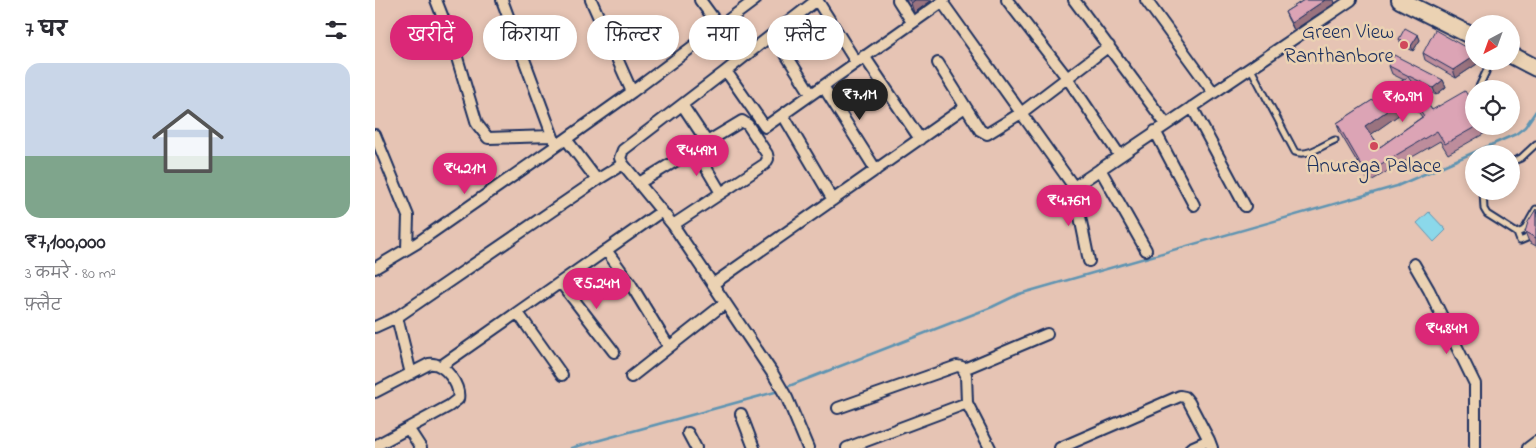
<!DOCTYPE html>
<html lang="hi">
<head>
<meta charset="utf-8">
<style>
	:root { --surface:#fff; --page:#f2f2f3; --text:#2b2b33; --muted:#7c7c81; --line:#e1e1e2; --accent:#db2777 }
	body { margin:0; font-family:"Indie Flower","Playpen Sans Deva",sans-serif; background:var(--page); color:var(--text); height:100vh; display:flex; flex-direction:column; font-size:19px; white-space:nowrap }
	* { box-sizing:border-box; margin:0 }
	p { font-size:16px; color:var(--muted) }
	.icon { flex:none; width:28px; height:28px; fill:none; stroke:currentColor; stroke-width:2; stroke-linecap:round; stroke-linejoin:round }
	.map { position:relative; flex:1; overflow:hidden }
	.panel { display:flex; flex-direction:column; background:var(--surface); width:375px }
	.panel>* { flex:none }
	.top-card { position:absolute; left:15px; top:15px; width:475px; height:45px; display:flex; gap:10px }
	.needle { width:32px; rotate:221deg }
	.tools { position:absolute; left:1090px; top:15px; display:grid; gap:10px }
	.tools a { display:grid; place-items:center; width:55px; height:55px; border-radius:50%; background:var(--surface); box-shadow:0 2px 8px #0003; font-size:25px }
	.price { position:absolute; translate:-50% -42px; padding:0 11px; border-radius:18px; background:var(--accent); color:#fff; font-size:16px; line-height:32px; filter:drop-shadow(0 1px 2px #0008) }
	.price::after { content:''; position:absolute; left:50%; top:30px; width:15px; height:11px; margin-left:-8px; background:inherit; clip-path:polygon(0 0,100% 0,50% 100%) }
	.price.active { background:#222; color:#fff }
	ul { padding:0; list-style:none }
	li { display:grid; align-content:center; gap:10px; height:265px; padding:0 25px }
	li+li { border-top:1px solid var(--line) }
	li span { display:grid; place-items:center; height:155px; border-radius:15px; color:#555 }
	li>.icon { margin-inline-start:auto }
	span .icon { width:90px; height:90px; fill:#fffc; stroke-width:1 }
	li b { font-size:21px }
	h2 { display:flex; justify-content:space-between; align-items:center; height:60px; padding:0 25px; font-size:21px }
	.pill { padding:0 18px; border-radius:22px; background:var(--surface); box-shadow:0 2px 8px #0003; font-size:18px; line-height:45px }
	.pill.active { background:var(--accent); color:#fff }
	main { display:flex; flex:1; min-height:0 }
	.map>svg:first-child { display:block }
</style>
</head>
<body>
<main>
<section class="panel">
<h2>7 घर<svg class="icon" aria-label="filters" viewBox="0 0 24 24"><path d="M4 7h16M4 17h16"/><circle cx="9" cy="7" r="2"/><circle cx="15" cy="17" r="2"/></svg></h2>
<ul>
<li><span style="background:linear-gradient(#c9d6e8 60%,#7fa58c 0)"><svg class="icon" aria-label="home" viewBox="0 0 24 24"><path d="M3 11l9-7 9 7M6 9v11h12V9"/></svg></span><div><b>₹7,100,000</b><p>3 कमरे · 80 m²</p><p>फ़्लैट</p></div></li>
</ul>
</section>
<div class="map">
<svg width="1161" height="448" viewBox="0 0 1161 448">
	<rect width="100%" height="100%" fill="#e6c4b4"/>
	<filter id="ink" filterUnits="userSpaceOnUse"><feTurbulence type="fractalNoise" baseFrequency=".02" numOctaves="2"/><feDisplacementMap in="SourceGraphic" scale="10" xChannelSelector="R" yChannelSelector="G"/><feConvolveMatrix kernelMatrix="1 2 1 2 8 2 1 2 1" color-interpolation-filters="sRGB"/></filter>
	<g filter="url(#ink)">
		<path fill="#8bd8ea" stroke="#5e94b2" d="M1054 212 1071 230 1059 242 1042 223Z"/>
		<g fill="none" stroke-linecap="round" stroke-linejoin="round">
			<path stroke="#5e94b2" stroke-width="2.5" d="M414 386 617 307 644 294 1022 186 1141 134 1150 127 1161 111
				M196 448 400 392"/>
			<g stroke="#1b2f5e" stroke-width="9">
				<path id="lane" d="M875 67 920 152C933 157 948 145 960 140
					M1103 89 1116 61
					M1136 162 1146 158 1161 144
					M1108 191 1109 209 1112 214 1142 233
					M1149 230 1153 234 1152 238 1145 241 1142 233 1149 230 1161 209"/>
			</g>
			<g stroke="#1b2f5e" stroke-width="14">
				<path id="street" d="M61 0 77 41 102 124 113 138 177 136
					M127 0 179 140
					M216 0 257 92 380 0
					M325 0 344 26
					M442 0 481 62
					M523 0 537 22
					M569 0 567 2 699 187 976 0
					M632 0 693 79 745 156
					M699 0 791 124
					M771 0 838 92
					M489 56 545 139
					M563 63 605 130 612 134 646 113 734 46
					M351 71 398 34
					M448 86 501 170
					M257 92 191 139 222 180 248 164 298 225 398 374 412 398 433 448
					M436 94 398 34 442 0
					M308 106 332 142
					M817 107 870 206
					M408 115 458 200
					M780 131 819 205
					M0 135 33 216 32 249
					M320 149 346 193
					M248 164 245 158 248 150 351 71 390 127 567 2
					M725 169 771 250
					M264 183 367 121 373 125 392 154 393 159 390 164 298 225
					M699 187 714 261
					M231 250 255 283 294 347
					M1039 264 1054 290 1100 384V448
					M0 268 42 243 191 139
					M186 283 239 352
					M338 284 590 107
					M143 313 187 375
					M22 317 36 374
					M0 327 22 317 222 180
					M66 366 287 211
					M589 369 672 334
					M256 377 350 303
					M0 392 54 364C69 362 86 385 83 399L74 406 0 446
					M463 408 582 366 587 367 591 375 592 403
					M366 414 379 448
					M33 428 46 448
					M313 433 321 448
					M472 448 592 403 615 448
					M685 448 805 396 810 397 814 402 834 440
					M816 448 834 440 837 448
					M1153 448 1161 442"/>
			</g>
			<g stroke="#1b2f5e" stroke-width="20">
				<path id="primary" d="M1025 0 1099 37
					M1136 55 1161 68"/>
			</g>
			<use href="#lane" stroke="#ebd2b3" stroke-width="5"/>
			<use href="#street" stroke="#ebd2b3" stroke-width="10"/>
			<use href="#primary" stroke="#ebd2b3" stroke-width="16"/>
		</g>
		<path fill="#bd8d9c" stroke="#1b2f5e" fill-rule="evenodd" d="M531 0H557L539 13Z
			M929 0H959L960 3 919 30 913 19 910 12Z
			M1043 35 1045 40 1038 51 1026 44 1024 39Z
			M1048 53 1099 61 1105 62 1081 78 1050 60Z
			M1014 66 1068 80 1071 87 1061 95 1039 84 1057 110 1099 126H1110L1112 132 1073 154 1065 141 994 182 965 133 962 123 1029 80 1017 74ZM1038 105 1047 117 1005 147 996 134Z
			M1161 209V246L1154 242 1150 232Z"/>
		<path fill="#9a737f" stroke="#1b2f5e" d="M540 0H557L539 13 536 3Z
			M950 0H959L960 3 919 30 916 23Z
			M1043 35 1045 40 1038 51 1036 46Z
			M1099 56V61L1105 62 1081 78 1078 70Z
			M1068 80 1071 87 1061 95 1058 88Z
			M1035 95 1038 105 994 136 990 126Z"/>
		<path fill="#dca4b5" stroke="#1b2f5e" fill-rule="evenodd" d="M534 0H540L536 3Z
			M929 0H950L916 23 910 12Z
			M1030 28 1043 35 1036 46 1024 39Z
			M1060 30 1099 52V56L1078 70 1048 53Z
			M1019 55 1068 80 1058 88 1014 66Z
			M1033 77 1057 110 1090 91 1099 106V126H1102L1070 144 1062 131 991 173 962 123ZM1035 95 1049 116 1005 147 990 126Z
			M1161 209V238L1150 232 1153 222Z"/>
	</g>
	<g fill="#d1495b" stroke="#ebd2b3" stroke-width="2">
		<circle cx="1029" cy="45" r="5"/>
		<circle cx="999" cy="146" r="5"/>
	</g>
	<g text-anchor="middle" dominant-baseline="central" stroke-width="5" stroke-linejoin="round" paint-order="stroke">
		<g font-size="21" fill="#1b2f5e" stroke="#ebd2b3" text-anchor="end">
			<text x="1019" y="33">Green View<tspan x="1019" dy="24">Ranthanbore</tspan></text>
			<text x="999" y="167" text-anchor="middle">Anuraga Palace</text>
		</g>
	</g>
</svg>
<div class="tools">
<a><svg class="needle" viewBox="-14 -14 28 28"><path d="M0-13l5 13h-10z" fill="#e53935"/><path d="M0 13l5-13h-10z" fill="#7c7c81"/></svg></a>
<a><svg class="icon" aria-label="locate" viewBox="0 0 24 24"><circle cx="12" cy="12" r="6"/><path d="M12 2v4M12 18v4M2 12h4M18 12h4"/></svg></a>
<a><svg class="icon" aria-label="layers" viewBox="0 0 24 24"><path d="M12 4l9 5-9 5-9-5zM3 14l9 5 9-5"/></svg></a>
</div>
<b class="price active" style="left:485px;top:121px">₹7.1M</b>
<b class="price" style="left:1028px;top:123px">₹10.9M</b>
<b class="price" style="left:322px;top:177px">₹4.49M</b>
<b class="price" style="left:90px;top:195px">₹4.21M</b>
<b class="price" style="left:694px;top:227px">₹4.76M</b>
<b class="price" style="left:222px;top:310px">₹5.24M</b>
<b class="price" style="left:1072px;top:355px">₹4.84M</b>
<div class="top-card">
<a class="pill active">खरीदें</a>
<a class="pill">किराया</a>
<a class="pill">फ़िल्टर</a>
<a class="pill">नया</a>
<a class="pill">फ़्लैट</a>
</div>
</div>
</main>
</body>
</html>
